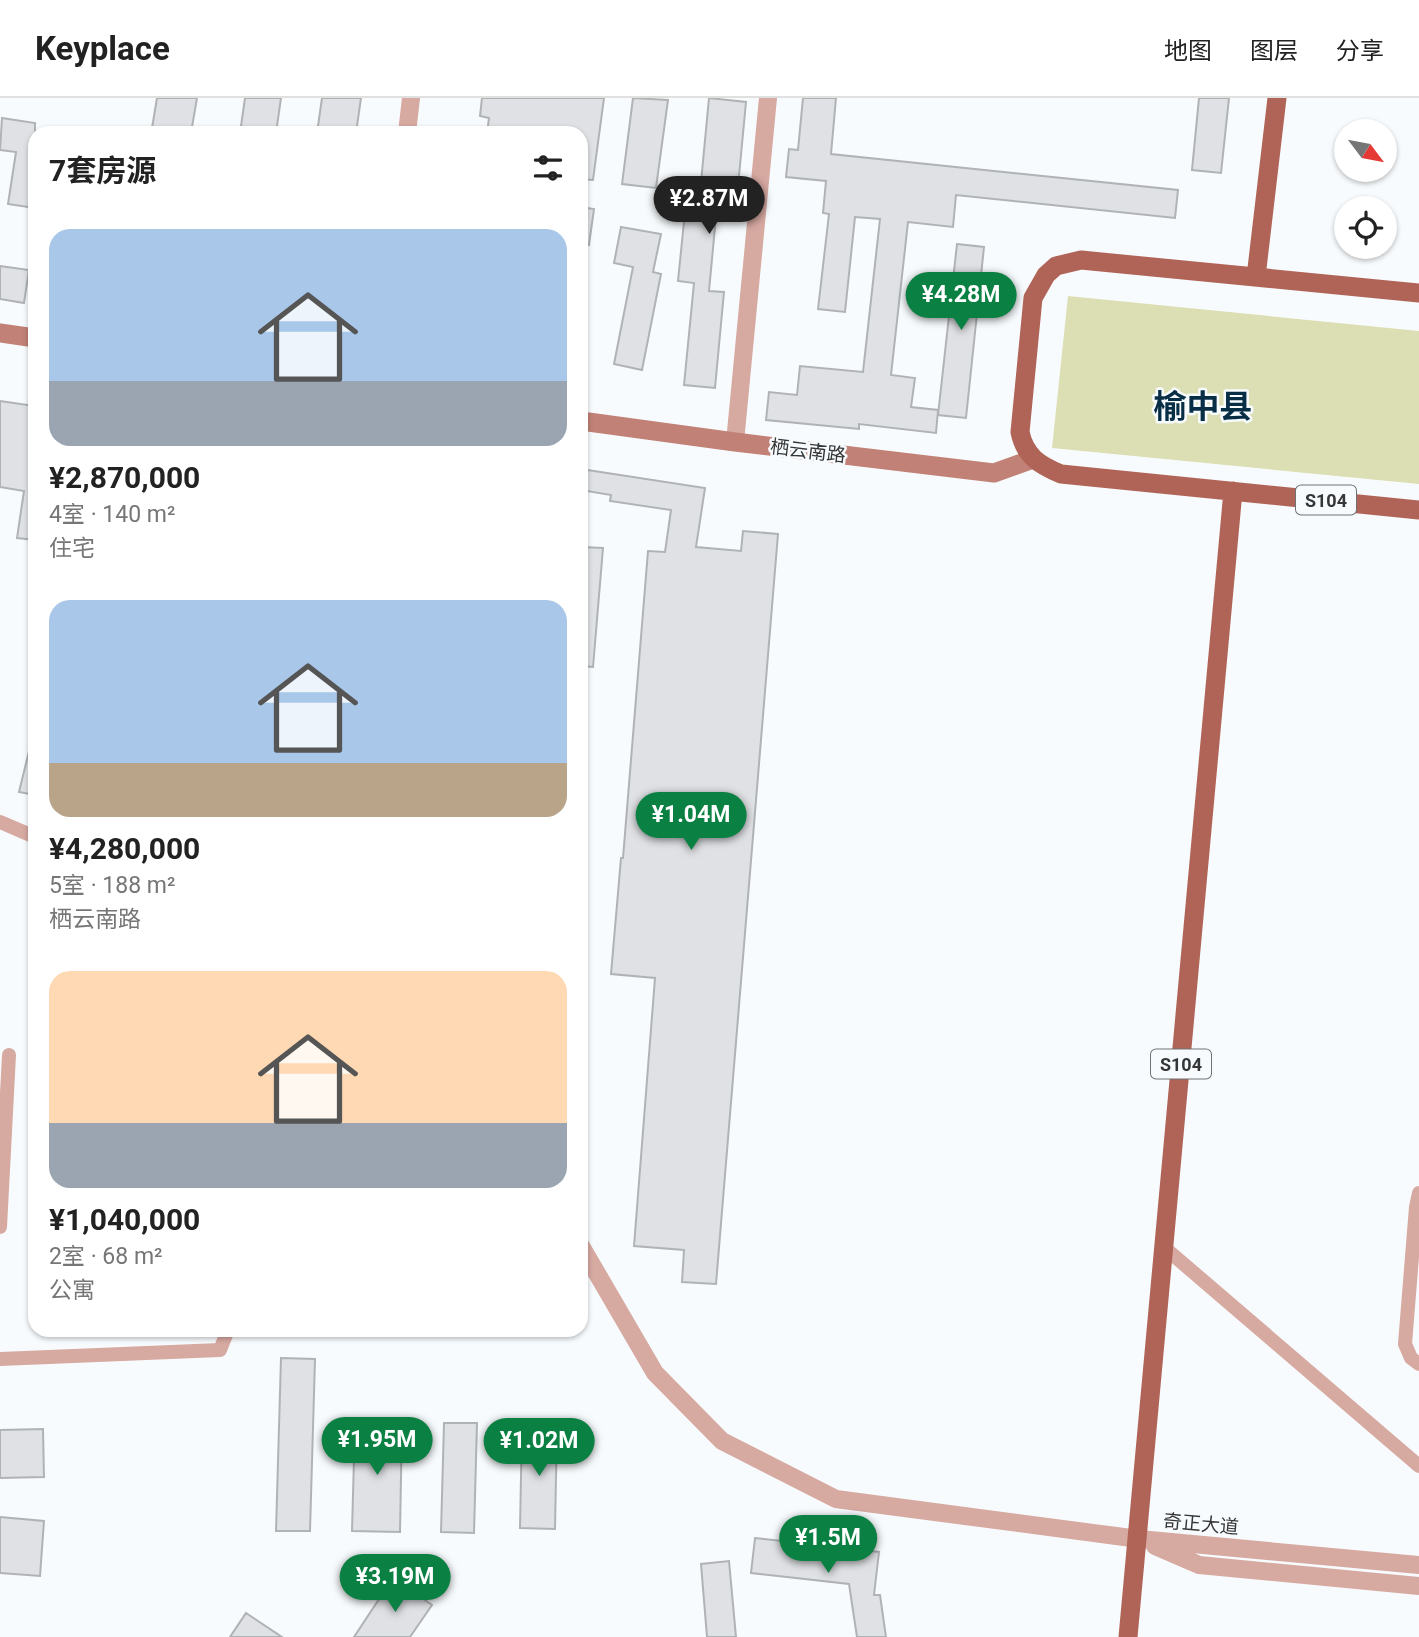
<!DOCTYPE html>
<html lang="zh">
<head>
<meta charset="utf-8">
<style>
	:root { --surface:#fff; --page:#f6f6f6; --text:#222; --muted:#767676; --line:#e0e0e0; --accent:#0b8043 }
	body { margin:0; font-family:Roboto,"Noto Sans SC",sans-serif; background:var(--page); color:var(--text); height:100vh; display:flex; flex-direction:column; font-size:26px; white-space:nowrap }
	* { box-sizing:border-box; margin:0 }
	p { font-size:23px; color:var(--muted) }
	.icon { flex:none; width:38px; height:38px; fill:none; stroke:currentColor; stroke-width:2; stroke-linecap:round; stroke-linejoin:round }
	.map { position:relative; flex:1; overflow:hidden }
	.panel { position:absolute; left:28px; top:28px; width:560px; height:1211px; display:flex; flex-direction:column; background:var(--surface); border-radius:21px; box-shadow:0 2px 5px #0004 }
	.panel>* { flex:none }
	.needle { width:46px; rotate:122deg }
	.controls { position:absolute; left:1334px; top:21px; display:grid; gap:14px }
	.controls a { display:grid; place-items:center; width:63px; height:63px; border-radius:50%; background:var(--surface); box-shadow:0 2px 5px #0004; font-size:35px }
	.price { position:absolute; translate:-50% -60px; padding:0 16px; border-radius:24px; background:var(--accent); color:#fff; font-size:23px; line-height:46px; filter:drop-shadow(0 2px 4px #0008) }
	.price::after { content:''; position:absolute; left:50%; top:42px; width:21px; height:16px; margin-left:-10px; background:inherit; clip-path:polygon(0 0,100% 0,50% 100%) }
	.price.on { background:#222; color:#fff }
	ul { padding:0; list-style:none }
	li { display:grid; align-content:center; gap:14px; height:371px; padding:0 21px }
	li span { display:grid; place-items:center; height:217px; border-radius:21px; color:#555 }
	li>.icon { margin-inline-start:auto }
	span .icon { width:126px; height:126px; fill:#fffc; stroke-width:1 }
	li b { font-size:30px }
	h2 { display:flex; justify-content:space-between; align-items:center; height:84px; padding:0 21px; font-size:30px }
	header { display:flex; align-items:center; gap:42px; box-sizing:border-box; height:98px; padding:0 35px; background:var(--surface); border-bottom:2px solid var(--line) }
	header strong { font-size:33px }
	nav { display:flex; gap:38px; margin-inline-start:auto; font-size:24px }
	.map>svg:first-child { display:block }
</style>
</head>
<body>
<header>
<strong>Keyplace</strong>
<nav><a>地图</a><a>图层</a><a>分享</a></nav>
</header>
<div class="map">
<svg width="1419" height="1539" viewBox="0 0 1419 1539">
	<rect width="100%" height="100%" fill="#f8fbfd"/>
	<path fill="#dcdfb3" d="M1068 198 1419 233V386L1052 350Z"/>
	<path fill="#dfe1e4" stroke="#b0b3b5" stroke-width="2" d="M157 0H197L191 35 152 30Z
		M245 0H281L276 35H240Z
		M322 0H361L356 35H317Z
		M482 0H604L593 82 581 81V35H487L489 20 480 18Z
		M633 0 668 2 656 90 622 86Z
		M709 0 746 4 737 99 718 97 709 193 724 194 715 290 684 287 694 185 678 183 687 94 700 95Z
		M803 0H836L831 56 1178 92 1175 120 956 97 953 129 908 124 891 277 915 280 911 309 938 312 936 335 859 326V331L766 322 769 294 797 297 800 268 863 274 880 121 855 119 845 214 818 211 829 116 823 115 826 83 786 79 789 51 798 52Z
		M1199 0H1229L1221 75 1192 72Z
		M2 20 35 25V110L8 106 16 54 0 52Z
		M581 109 594 111 589 147H581Z
		M621 129 661 136 653 174 661 176 642 272 614 266 633 169 614 165Z
		M957 146 984 149 966 320 938 317Z
		M0 168 29 172 24 205 0 201Z
		M0 303 35 308V442L17 440 24 393 0 389Z
		M581 371 705 390 696 449 741 453 743 433 778 436 716 1186 682 1184 684 1152 634 1148 655 880 611 876 621 760H623L648 453 665 454 671 412 610 403 611 397 581 392Z
		M581 449 603 450 593 569 581 568Z
		M30 649 35 650V697L19 694Z
		M281 1260 315 1261 310 1433H276Z
		M355 1324 402 1325 400 1434 352 1433Z
		M444 1325H477L474 1435 441 1434Z
		M522 1328 557 1329 555 1431 520 1430Z
		M43 1331 44 1379 0 1380V1332Z
		M0 1419 44 1423 40 1478 0 1475Z
		M755 1440 879 1454 874 1497H880L886 1539H857L849 1486 751 1475Z
		M729 1463 736 1539H707L701 1466Z
		M393 1480 432 1507 410 1539H354Z
		M246 1515 282 1539H230Z"/>
	<g fill="none" stroke-linecap="round" stroke-linejoin="round">
		<path stroke="#d6a9a1" stroke-width="14" d="M0 724 35 739
			M1419 1095 1416 1109 1405 1246 1411 1260 1419 1266
			M0 1129 9 957
			M1165 1150 1419 1368
			M0 1261 220 1252 228 1232"/>
		<path stroke="#d6a9a1" stroke-width="18" d="M407 35 411 0
			M735 344 768 0
			M581 1148 655 1275 722 1343 836 1401 1139 1441 1419 1467
			M1155 1448 1199 1467 1419 1488"/>
		<path stroke="#c18176" stroke-width="19" d="M0 235 35 240
			M581 323 735 344 994 375 1033 361"/>
		<path stroke="#b06457" stroke-width="19" d="M1256 179 1277 0
			M1419 195 1081 162 1056 168 1046 177 1033 200 1020 334C1025 358 1039 367 1061 376L1419 412
			M1128 1539 1233 393"/>
	</g>
	<g text-anchor="middle" dominant-baseline="central" stroke-width="5" stroke-linejoin="round" paint-order="stroke">
		<g fill="#f8fbfd" stroke="#707172" stroke-width="2">
			<rect x="1296" y="387.5" width="60" height="29" rx="5"/>
			<rect x="1151" y="951.5" width="60" height="29" rx="5"/>
		</g>
		<g font-size="18" font-weight="bold" fill="#353637">
			<text x="1326" y="402">S104</text>
			<text x="1181" y="966">S104</text>
		</g>
		<g font-size="19" fill="#353637" stroke="#f8fbfd">
			<text transform="translate(808 353) rotate(7)">栖云南路</text>
			<text transform="translate(1201 1426) rotate(5)">奇正大道</text>
		</g>
		<g font-size="33" font-weight="bold" fill="#072e45" stroke="#f8fbfd">
			<text x="1203" y="308">榆中县</text>
		</g>
	</g>
</svg>
<div class="controls">
<a><svg class="needle" viewBox="-14 -14 28 28"><path d="M0-13l5 13h-10z" fill="#e53935"/><path d="M0 13l5-13h-10z" fill="#767676"/></svg></a>
<a><svg class="icon" aria-label="locate" viewBox="0 0 24 24"><circle cx="12" cy="12" r="6"/><path d="M12 2v4M12 18v4M2 12h4M18 12h4"/></svg></a>
</div>
<b class="price on" style="left:709px;top:138px">¥2.87M</b>
<b class="price" style="left:961px;top:234px">¥4.28M</b>
<b class="price" style="left:691px;top:754px">¥1.04M</b>
<b class="price" style="left:377px;top:1379px">¥1.95M</b>
<b class="price" style="left:539px;top:1380px">¥1.02M</b>
<b class="price" style="left:828px;top:1477px">¥1.5M</b>
<b class="price" style="left:395px;top:1516px">¥3.19M</b>
<section class="panel">
<h2>7套房源<svg class="icon" aria-label="filters" viewBox="0 0 24 24"><path d="M4 7h16M4 17h16"/><circle cx="9" cy="7" r="2"/><circle cx="15" cy="17" r="2"/></svg></h2>
<ul>
<li><span style="background:linear-gradient(#a9c7e8 70%,#9aa5b1 0)"><svg class="icon" aria-label="home" viewBox="0 0 24 24"><path d="M3 11l9-7 9 7M6 9v11h12V9"/></svg></span><div><b>¥2,870,000</b><p>4室 · 140 m²</p><p>住宅</p></div></li>
<li><span style="background:linear-gradient(#a9c7e8 75%,#b9a48a 0)"><svg class="icon" aria-label="home" viewBox="0 0 24 24"><path d="M3 11l9-7 9 7M6 9v11h12V9"/></svg></span><div><b>¥4,280,000</b><p>5室 · 188 m²</p><p>栖云南路</p></div></li>
<li><span style="background:linear-gradient(#ffd9b3 70%,#9aa5b1 0)"><svg class="icon" aria-label="home" viewBox="0 0 24 24"><path d="M3 11l9-7 9 7M6 9v11h12V9"/></svg></span><div><b>¥1,040,000</b><p>2室 · 68 m²</p><p>公寓</p></div></li>
</ul>
</section>
</div>
</body>
</html>
